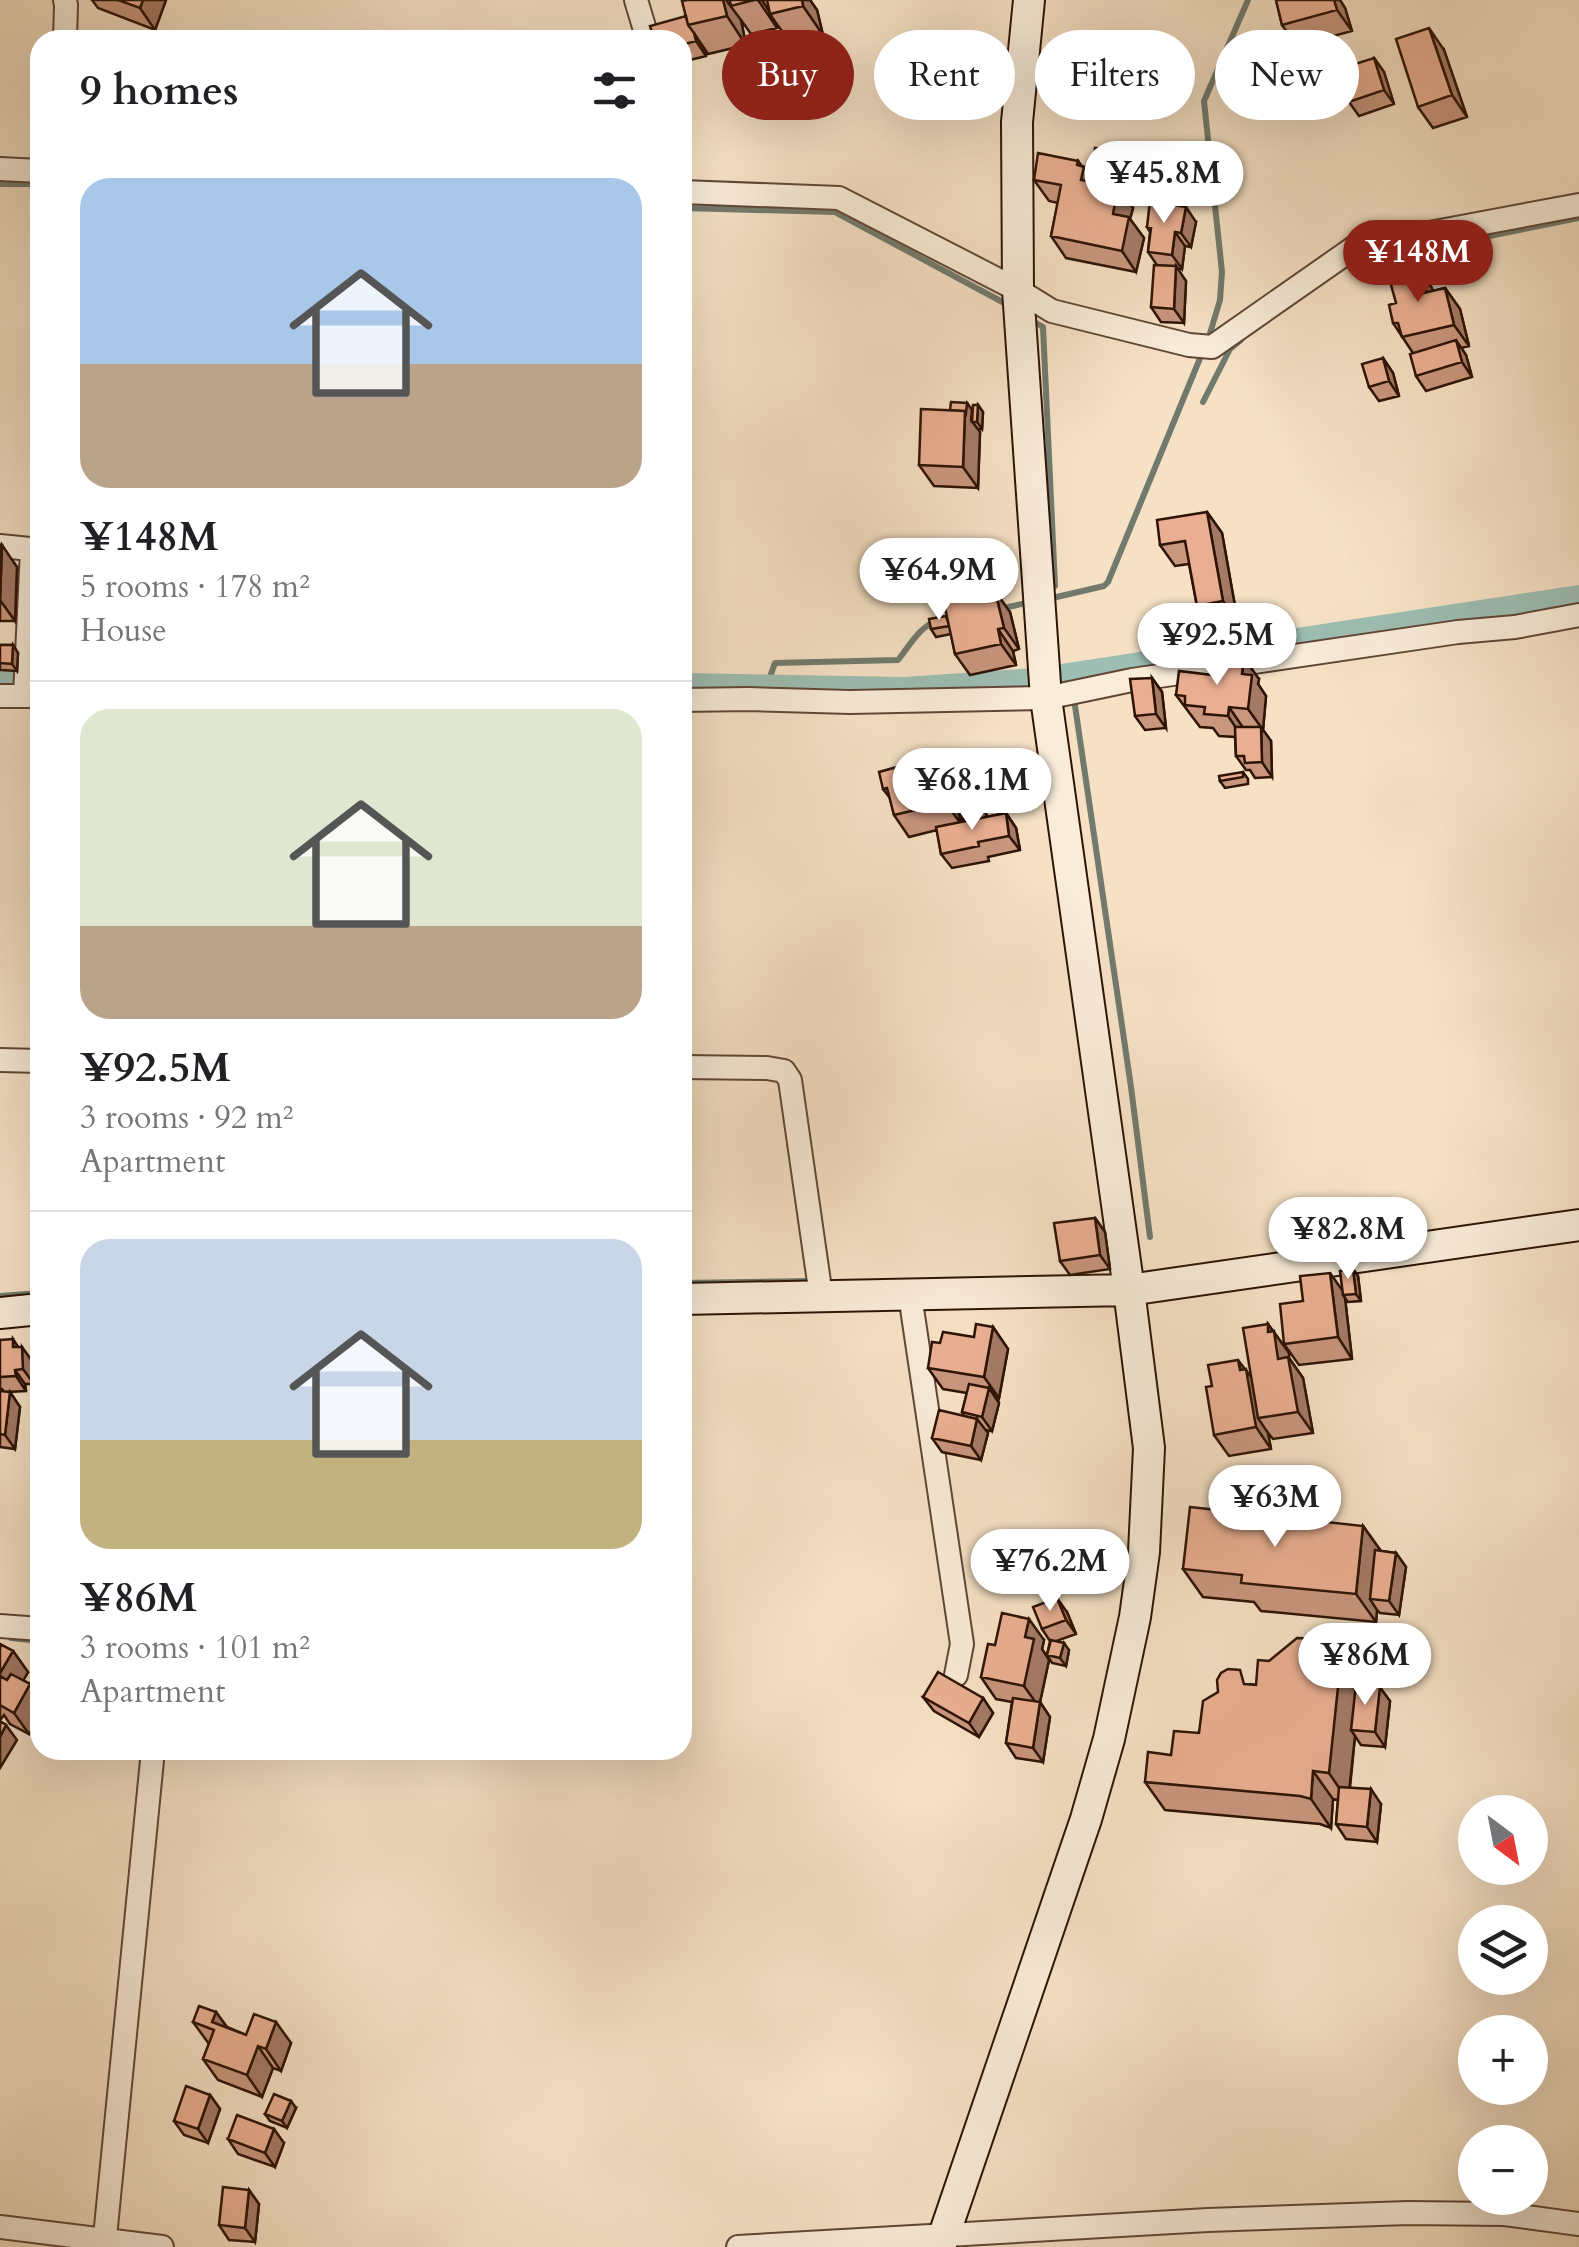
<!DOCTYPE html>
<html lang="en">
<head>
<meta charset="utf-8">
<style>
	:root { --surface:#fff; --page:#f6f6f6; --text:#202124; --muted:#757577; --line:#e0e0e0; --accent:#8f2418 }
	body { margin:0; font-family:Cardo,serif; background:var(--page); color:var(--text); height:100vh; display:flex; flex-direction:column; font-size:38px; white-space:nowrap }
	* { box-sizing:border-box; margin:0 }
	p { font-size:32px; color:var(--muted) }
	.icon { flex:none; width:55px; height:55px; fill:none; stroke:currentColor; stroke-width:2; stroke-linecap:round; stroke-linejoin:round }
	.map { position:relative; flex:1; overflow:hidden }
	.details { position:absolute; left:30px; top:30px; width:662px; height:1730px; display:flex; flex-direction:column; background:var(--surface); border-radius:30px; box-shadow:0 10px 40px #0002 }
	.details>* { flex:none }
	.banner { position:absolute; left:722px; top:30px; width:705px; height:90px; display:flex; gap:20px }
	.needle { width:65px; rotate:148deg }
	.buttons { position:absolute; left:1458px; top:1795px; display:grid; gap:20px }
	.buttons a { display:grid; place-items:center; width:90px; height:90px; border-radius:50%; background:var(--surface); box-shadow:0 10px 40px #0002; font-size:50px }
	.price { position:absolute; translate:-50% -85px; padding:0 22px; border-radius:35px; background:#fff; color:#222; font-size:32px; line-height:65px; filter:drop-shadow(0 2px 5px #0008) }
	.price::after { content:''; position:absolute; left:50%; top:60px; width:30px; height:22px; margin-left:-15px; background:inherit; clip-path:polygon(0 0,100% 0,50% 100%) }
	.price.current { background:var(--accent); color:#fff }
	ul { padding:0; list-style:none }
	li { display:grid; align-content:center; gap:20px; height:530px; padding:0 50px }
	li+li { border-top:2px solid var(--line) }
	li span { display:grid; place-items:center; height:310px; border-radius:30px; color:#555 }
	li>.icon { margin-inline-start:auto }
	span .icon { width:180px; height:180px; fill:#fffc; stroke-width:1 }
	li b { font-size:42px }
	h2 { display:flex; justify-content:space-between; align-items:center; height:120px; padding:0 50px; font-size:42px }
	.chip { padding:0 35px; border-radius:45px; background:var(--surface); box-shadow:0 10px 40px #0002; font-size:35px; line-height:90px }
	.chip.current { background:var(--accent); color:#fff }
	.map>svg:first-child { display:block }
</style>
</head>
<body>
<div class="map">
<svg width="1579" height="2247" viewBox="0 0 1579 2247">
	<rect width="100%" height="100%" fill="#f6e1c5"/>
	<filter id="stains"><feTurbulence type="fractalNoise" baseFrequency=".002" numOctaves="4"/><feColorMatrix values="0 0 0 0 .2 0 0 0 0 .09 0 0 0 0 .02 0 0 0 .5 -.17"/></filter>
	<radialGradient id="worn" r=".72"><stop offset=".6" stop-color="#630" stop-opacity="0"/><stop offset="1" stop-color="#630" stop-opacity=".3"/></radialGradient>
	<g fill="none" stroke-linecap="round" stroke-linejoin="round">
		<path stroke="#717a6d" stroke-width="6" d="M0 184H40
			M682 208 835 212 1008 305
			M1349 264 1579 218
			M1031 320 1043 327 1055 586
			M1208 340 1220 300 1222 272 1204 101 1248 0
			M1203 402 1230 349 1241 340
			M1048 599 1104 586 1108 582 1203 351
			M999 609 1031 602
			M767 685 775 663 898 660C910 645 919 627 938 620
			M1074 699 1131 1087 1150 1237
			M682 1283 811 1281
			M0 1296 40 1293
			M11 1638 40 1641"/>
		<path stroke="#9dbeb3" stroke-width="22" d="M0 682H40
			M682 684 905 688 1035 679 1579 596"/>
		<g stroke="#604735" stroke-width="26">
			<path id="street" d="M65 0 66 5 65 40
				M636 0 648 40
				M0 169 40 171
				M682 192 839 198 1018 290 1052 311 1189 345 1212 347 1355 247 1579 205
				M0 546 40 550
				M0 696H37
				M25 696 32 549
				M682 700 749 699 850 702 1046 698 1132 680 1458 632 1515 627 1579 615
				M0 1060 40 1061
				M682 1067 767 1068 784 1071 790 1080 821 1296
				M910 1295 962 1644 956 1675
				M0 1626 40 1629
				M0 2227 162 2247
				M104 2247 153 1750
				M738 2247 1208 2220 1408 2213 1505 2214 1579 2224"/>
		</g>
		<g stroke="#2e1405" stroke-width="34">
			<path id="secondary" d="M682 1299 1129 1290 1579 1225
				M0 1313 40 1309
				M940 2247 1086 1819 1109 1739 1135 1617 1144 1552 1149 1448 1129 1290 1046 698 1018 290 1017 122 1029 0"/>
		</g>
		<use href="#street" stroke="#f9ecd9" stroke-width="22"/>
		<use href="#secondary" stroke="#f9ecd9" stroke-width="30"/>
	</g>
	<path fill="#c9967e" stroke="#2e1405" stroke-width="2.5" d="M92 0H166L155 30 98 8Z
		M687 0H810L817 10 823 35 790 42 776 23 777 28 751 34 741 20 746 45 708 54 704 48 706 56 682 62V40Z
		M1276 0H1340L1345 8 1352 31 1297 46 1282 25Z
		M1283 43 1293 57 1302 84 1236 107 1226 93 1245 66Z
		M1444 50 1467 117 1433 128 1418 107Z
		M1374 58 1384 72 1394 104 1359 116 1349 102Z
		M1078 161 1093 180 1092 173 1150 169 1147 194 1120 190 1133 208 1130 219 1144 238 1136 272 1066 258 1051 236 1058 203 1049 201 1034 180Z
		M1196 222 1191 247 1185 246 1182 269H1177L1186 281 1184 323 1161 322 1151 307 1157 265 1148 252 1150 232 1147 227Z
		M1417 267 1433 291 1445 288 1460 309 1469 346 1461 348 1466 355 1472 377 1426 391 1416 376 1413 353 1393 323 1396 303Z
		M1383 358 1393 373 1399 396 1379 401 1369 387Z
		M967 403 972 410V421L978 405 983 412 982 429H978L980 432 978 488 934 486 919 465 950 410Z
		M1207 512 1222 533 1238 623 1212 627 1197 606 1189 564 1175 566 1160 545Z
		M0 545 17 567 15 621H0Z
		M1010 612 1019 649 1013 651 1016 665 970 675 955 654 951 634 936 637 931 629Z
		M1179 626 1181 637 1161 640 1156 633Z
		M0 645H13L18 653 17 671 0 670Z
		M1152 678 1162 692 1166 728 1145 730 1135 716Z
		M1259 679 1258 684 1266 696 1263 730 1271 741 1272 777 1255 778 1250 770H1246L1236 756 1235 737 1219 736 1213 728 1200 727 1176 695Z
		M935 753 950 774 960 822H963L962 819 980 783 987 817 1006 813 1016 828 1020 850 988 857 989 861 952 868 941 854 937 830 909 837 894 815 890 798 883 789 908 764Z
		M1243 772 1248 779V784L1225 788 1220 781Z
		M1095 1218 1105 1232 1110 1269 1070 1275 1060 1261Z
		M1353 1269 1358 1276 1361 1301 1348 1302 1345 1298 1352 1359 1299 1365 1284 1344 1303 1301 1342 1291Z
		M1268 1324 1289 1353V1358L1303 1378 1313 1433 1273 1439 1268 1433 1271 1449 1229 1456 1214 1435 1244 1369 1251 1376Z
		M993 1327 1008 1349 999 1398H996L999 1403 992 1431 985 1430 988 1433 981 1460 942 1452 932 1438 964 1416 962 1412 967 1393 943 1389 928 1368 940 1343 974 1337Z
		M0 1340 18 1347 32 1361 34 1384H25L26 1391 7 1392H10L20 1407 15 1449 0 1447V1391L4 1392 2 1389H0Z
		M1285 1469 1290 1476 1294 1500 1281 1503 1276 1495Z
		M1363 1526 1381 1551 1396 1553 1406 1567 1399 1615 1380 1613 1377 1610 1376 1622 1261 1611 1254 1602 1203 1597 1183 1569Z
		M1067 1612 1076 1634 1056 1641 1069 1650 1066 1666 1052 1663 1047 1655 1050 1641 1042 1629Z
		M1044 1640 1042 1649 1049 1660 1040 1702 1050 1717 1043 1762 1016 1758 1006 1743 1012 1702 996 1699 981 1677 995 1645Z
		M0 1644 13 1651 28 1672 23 1680 30 1684 40 1698V1714L29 1734 10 1724 4 1715 1 1719 0 1718Z
		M1333 1660 1355 1690V1687L1349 1678 1386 1668 1381 1689 1390 1701 1385 1747 1361 1745 1355 1736 1350 1788 1381 1804 1377 1842 1346 1839 1336 1824 1338 1800 1333 1799 1331 1828 1320 1824 1165 1810 1145 1782 1250 1684 1256 1685 1269 1661Z
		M923 1697 983 1698 993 1713 979 1737 934 1711Z
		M216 2012 227 2027 246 2035 291 2043 281 2071 273 2068 262 2097 218 2080 203 2059 209 2044 193 2022Z
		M210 2095 220 2109 208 2143 184 2135 174 2121Z
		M296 2108 287 2128 270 2121 265 2114Z
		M228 2139 284 2143 275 2167 238 2154Z
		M249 2190 259 2204 255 2242 229 2240 219 2225Z"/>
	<path fill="#a47a66" stroke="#2e1405" stroke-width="2.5" d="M143 0H166L155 30 140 8Z
		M723 0H726L741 20 746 45 727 16Z
		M758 0H762L771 14H770L776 23 777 28Z
		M802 0H810L817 10 823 35 803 6Z
		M1334 0H1340L1345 8 1352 31 1337 10Z
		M1429 28 1444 50 1467 117 1452 95Z
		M694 33 704 48 706 56 696 41Z
		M1283 43 1293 57 1302 84 1292 70Z
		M1374 58 1384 72 1394 104 1384 90Z
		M1140 154 1150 169 1147 194 1137 179Z
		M1078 161 1083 169 1084 167 1099 189 1081 180 1077 165Z
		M1111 178 1133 208 1130 219 1144 238 1136 272 1122 251 1113 214 1109 185Z
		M1186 207 1196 222 1191 247 1181 233Z
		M1175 232 1185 246 1182 269 1172 255Z
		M1176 266 1186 281 1184 323 1174 309Z
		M1417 267 1432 288 1437 306 1422 285Z
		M1445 288 1460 309 1469 346 1454 325Z
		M1456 340 1466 355 1472 377 1462 362Z
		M1383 358 1393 373 1399 396 1389 381Z
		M967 403 972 410 971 420 980 432 978 488 963 467 965 411Z
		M978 405 983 412 982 429 977 422Z
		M1207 512 1222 533 1238 623 1223 601Z
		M2 545 17 567 15 621 0 600Z
		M995 591 1010 612 1019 649 1004 628Z
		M998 629 1013 651 1016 665 1001 644Z
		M13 645 18 653 17 671 12 664Z
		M1244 658 1259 679 1258 684 1266 696 1263 730 1248 709 1242 674Z
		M1152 678 1162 692 1166 728 1156 714Z
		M1229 707 1244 729 1243 738 1228 716Z
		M1261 727 1271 741 1272 777 1262 762Z
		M935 753 950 774 961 824 946 803Z
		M970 769 980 783 989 830 979 816Z
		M1006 813 1016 828 1020 850 1009 836Z
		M1095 1218 1105 1232 1110 1269 1100 1255Z
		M1353 1269 1358 1276 1361 1301 1356 1294Z
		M1330 1273 1345 1294 1343 1295 1345 1298 1352 1359 1338 1337Z
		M1268 1324 1289 1353V1358L1303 1378 1313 1433 1298 1412 1268 1332Z
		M993 1327 1008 1349 999 1398 984 1377Z
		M13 1339 22 1353V1347L32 1361 34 1384 23 1369 13 1347Z
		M1238 1360 1261 1390 1258 1418 1268 1433 1271 1449 1256 1427Z
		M15 1370 25 1384 26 1391 16 1376Z
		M989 1388 999 1403 992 1431 982 1417Z
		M10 1392 20 1407 15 1449 5 1435Z
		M977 1419 988 1433 981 1460 971 1446Z
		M1285 1469 1290 1476 1294 1500 1288 1493Z
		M1363 1526 1383 1554 1370 1599 1377 1610 1376 1622 1356 1594Z
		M1396 1553 1406 1567 1399 1615 1389 1601Z
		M1057 1598 1067 1612 1076 1634 1066 1620Z
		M1029 1619 1044 1640 1042 1649 1049 1660 1039 1707 1024 1686 1025 1637Z
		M1316 1639 1333 1663V1660L1340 1670V1668L1360 1697 1351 1730 1355 1736 1348 1801 1329 1773 1313 1666Z
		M1064 1643 1069 1650 1066 1666 1060 1658Z
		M13 1651 28 1672 14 1697 0 1677V1673Z
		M1376 1654 1386 1668 1381 1689 1390 1701 1385 1747 1375 1732 1379 1694 1370 1681Z
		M30 1684 40 1698V1714L29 1734 14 1713Z
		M983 1698 993 1713 979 1737 969 1723Z
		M1040 1702 1050 1717 1043 1762 1033 1748Z
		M6 1725 17 1740 0 1768V1737Z
		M1313 1771 1333 1799 1331 1828 1311 1799Z
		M1371 1789 1381 1804 1377 1842 1367 1827Z
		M216 2012 231 2033 212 2022Z
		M276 2022 291 2043 281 2071 266 2049Z
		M258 2046 273 2068 262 2097 247 2075Z
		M210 2095 220 2109 208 2143 198 2129Z
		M291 2101 296 2108 287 2128 282 2121Z
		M274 2129 284 2143 275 2167 265 2153Z
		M249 2190 259 2204 255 2242 245 2228Z"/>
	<path fill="#eaaf92" stroke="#2e1405" stroke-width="2.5" d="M118 0H143L140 8Z
		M687 0H723L727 16 688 25 682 1Z
		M730 0H754L731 6Z
		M767 0H802L803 6 770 14Z
		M1276 0H1334L1337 10 1282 25Z
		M686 16 688 25 694 33 696 41 682 45V40H654L650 26Z
		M1429 28 1452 95 1418 107 1396 39Z
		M1283 43 1292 70 1226 93 1219 75 1245 66 1243 58Z
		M1374 58 1384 90 1349 102 1339 69Z
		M1095 148 1140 154 1137 179 1092 173Z
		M1038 153 1078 161 1077 165 1084 167 1081 180 1093 182V174L1111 178 1109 185 1118 187 1113 214 1129 217 1122 251 1051 236 1061 185 1034 180Z
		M1150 201 1186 207 1181 233 1175 232 1172 255 1148 252 1151 228 1147 227Z
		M1154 265 1176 266 1174 309 1151 307Z
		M1417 267 1422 285 1413 288 1415 295 1445 288 1454 325 1402 337 1398 323H1393L1389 305 1396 303 1388 274Z
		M1456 340 1462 362 1416 376 1410 354Z
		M1383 358 1389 381 1369 387 1362 364Z
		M951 402 967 403 966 413 965 411 950 410Z
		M973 405H978L977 422H972Z
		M921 409 965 411 963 467 919 465Z
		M1207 512 1223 601 1197 606 1185 541 1160 545 1157 520Z
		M0 545H2L0 600Z
		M995 591 1004 628 998 629 1001 644 955 654 944 603Z
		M946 616 949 626 931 629 929 619Z
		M1174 619 1176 630 1156 633 1154 623Z
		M0 645H13L12 664 0 663Z
		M1223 655 1244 658 1242 674 1252 675 1248 709 1229 707 1228 716 1204 714 1205 707 1185 705V696L1176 695 1179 671 1221 676Z
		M1152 678 1156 714 1135 716 1130 679Z
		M1235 727H1261L1262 762 1245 763 1244 756H1236Z
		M935 753 946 803 894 815 887 788 883 789 879 772 908 764 907 759Z
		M970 769 979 816 962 819 953 772Z
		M1243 772V777L1220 781 1219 776Z
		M1006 813 1009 836 978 842 979 846 941 854 936 827Z
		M1095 1218 1100 1255 1060 1261 1054 1223Z
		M1353 1269 1356 1294 1343 1295 1340 1271Z
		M1330 1273 1338 1337 1284 1344 1280 1304 1303 1301 1300 1276Z
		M976 1324 993 1327 984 1377 928 1368 932 1342 940 1343 943 1332 974 1337Z
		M1268 1324V1332L1274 1331 1278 1359 1288 1357 1298 1412 1258 1418 1243 1328Z
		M13 1339V1347H22L23 1369 15 1370 16 1376 0 1377V1340Z
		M1238 1360 1240 1370 1246 1369 1256 1427 1214 1435 1206 1387 1212 1386 1208 1365Z
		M969 1384 989 1388 982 1417 962 1412Z
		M0 1391 10 1392 5 1435 0 1434Z
		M939 1410 977 1419 971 1446 932 1438Z
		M1285 1469 1288 1493 1276 1495 1272 1471Z
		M1190 1507 1363 1526 1356 1594 1241 1583 1242 1575 1183 1569Z
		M1375 1550 1396 1553 1389 1601 1370 1599Z
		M1057 1598 1066 1620 1042 1629 1033 1607Z
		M1002 1613 1029 1619 1025 1637 1034 1639 1024 1686 981 1677 988 1644 995 1645Z
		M1297 1638 1316 1639 1313 1666H1317V1659L1333 1660 1332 1668H1340L1329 1773 1313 1771 1311 1799 1300 1796 1145 1782 1148 1752 1171 1755 1174 1731 1199 1733 1203 1701 1218 1692 1217 1680 1221 1673 1228 1669 1240 1670 1244 1684 1256 1685 1258 1660 1269 1661Z
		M1051 1640 1064 1643 1060 1658 1047 1655Z
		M0 1644 13 1651 0 1673Z
		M1352 1650 1376 1654 1370 1681 1349 1678Z
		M938 1672 983 1698 969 1723 923 1697Z
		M11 1674 30 1684 14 1713 0 1705V1676L7 1680Z
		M1356 1684 1380 1687 1375 1732 1351 1730Z
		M1013 1698 1040 1702 1033 1748 1006 1743Z
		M0 1721 6 1725 0 1737Z
		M1339 1787 1371 1789 1367 1827 1336 1824Z
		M199 2006 216 2012 212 2022 246 2035 254 2014 276 2022 266 2049 258 2046 247 2075 203 2059 214 2030 193 2022Z
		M186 2086 210 2095 198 2129 174 2121Z
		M274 2094 291 2101 282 2121 265 2114Z
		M237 2115 274 2129 265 2153 228 2139Z
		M223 2187 249 2190 245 2228 219 2225Z"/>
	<rect width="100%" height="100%" filter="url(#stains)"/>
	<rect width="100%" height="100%" fill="url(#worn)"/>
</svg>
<div class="buttons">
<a><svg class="needle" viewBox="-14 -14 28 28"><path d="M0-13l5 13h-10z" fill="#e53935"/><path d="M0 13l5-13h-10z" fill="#757577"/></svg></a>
<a><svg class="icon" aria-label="layers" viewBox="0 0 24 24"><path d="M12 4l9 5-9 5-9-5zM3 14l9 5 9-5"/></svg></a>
<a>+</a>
<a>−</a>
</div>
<b class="price" style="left:1164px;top:226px">¥45.8M</b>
<b class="price current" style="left:1418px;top:305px">¥148M</b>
<b class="price" style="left:939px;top:623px">¥64.9M</b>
<b class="price" style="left:1217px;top:688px">¥92.5M</b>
<b class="price" style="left:972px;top:833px">¥68.1M</b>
<b class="price" style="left:1348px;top:1282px">¥82.8M</b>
<b class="price" style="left:1275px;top:1550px">¥63M</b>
<b class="price" style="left:1050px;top:1614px">¥76.2M</b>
<b class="price" style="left:1365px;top:1708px">¥86M</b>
<div class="banner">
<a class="chip current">Buy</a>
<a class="chip">Rent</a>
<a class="chip">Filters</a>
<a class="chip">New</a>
</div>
<section class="details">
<h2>9 homes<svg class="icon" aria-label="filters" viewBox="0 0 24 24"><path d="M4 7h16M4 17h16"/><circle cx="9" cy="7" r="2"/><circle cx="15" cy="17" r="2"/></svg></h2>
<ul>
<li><span style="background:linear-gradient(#a9c7e8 60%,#b9a48a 0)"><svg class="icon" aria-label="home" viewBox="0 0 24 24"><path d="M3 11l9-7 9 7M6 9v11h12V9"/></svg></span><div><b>¥148M</b><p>5 rooms · 178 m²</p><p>House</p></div></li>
<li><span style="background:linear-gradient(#dfe7d0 70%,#b9a48a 0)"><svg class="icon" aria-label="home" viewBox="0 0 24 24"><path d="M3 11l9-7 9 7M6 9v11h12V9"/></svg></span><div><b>¥92.5M</b><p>3 rooms · 92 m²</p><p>Apartment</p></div></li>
<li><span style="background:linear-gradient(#c9d6e8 65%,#c2b280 0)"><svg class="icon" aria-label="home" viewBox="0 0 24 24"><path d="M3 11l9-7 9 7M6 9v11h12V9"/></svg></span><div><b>¥86M</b><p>3 rooms · 101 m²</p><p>Apartment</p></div></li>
</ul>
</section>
</div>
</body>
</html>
